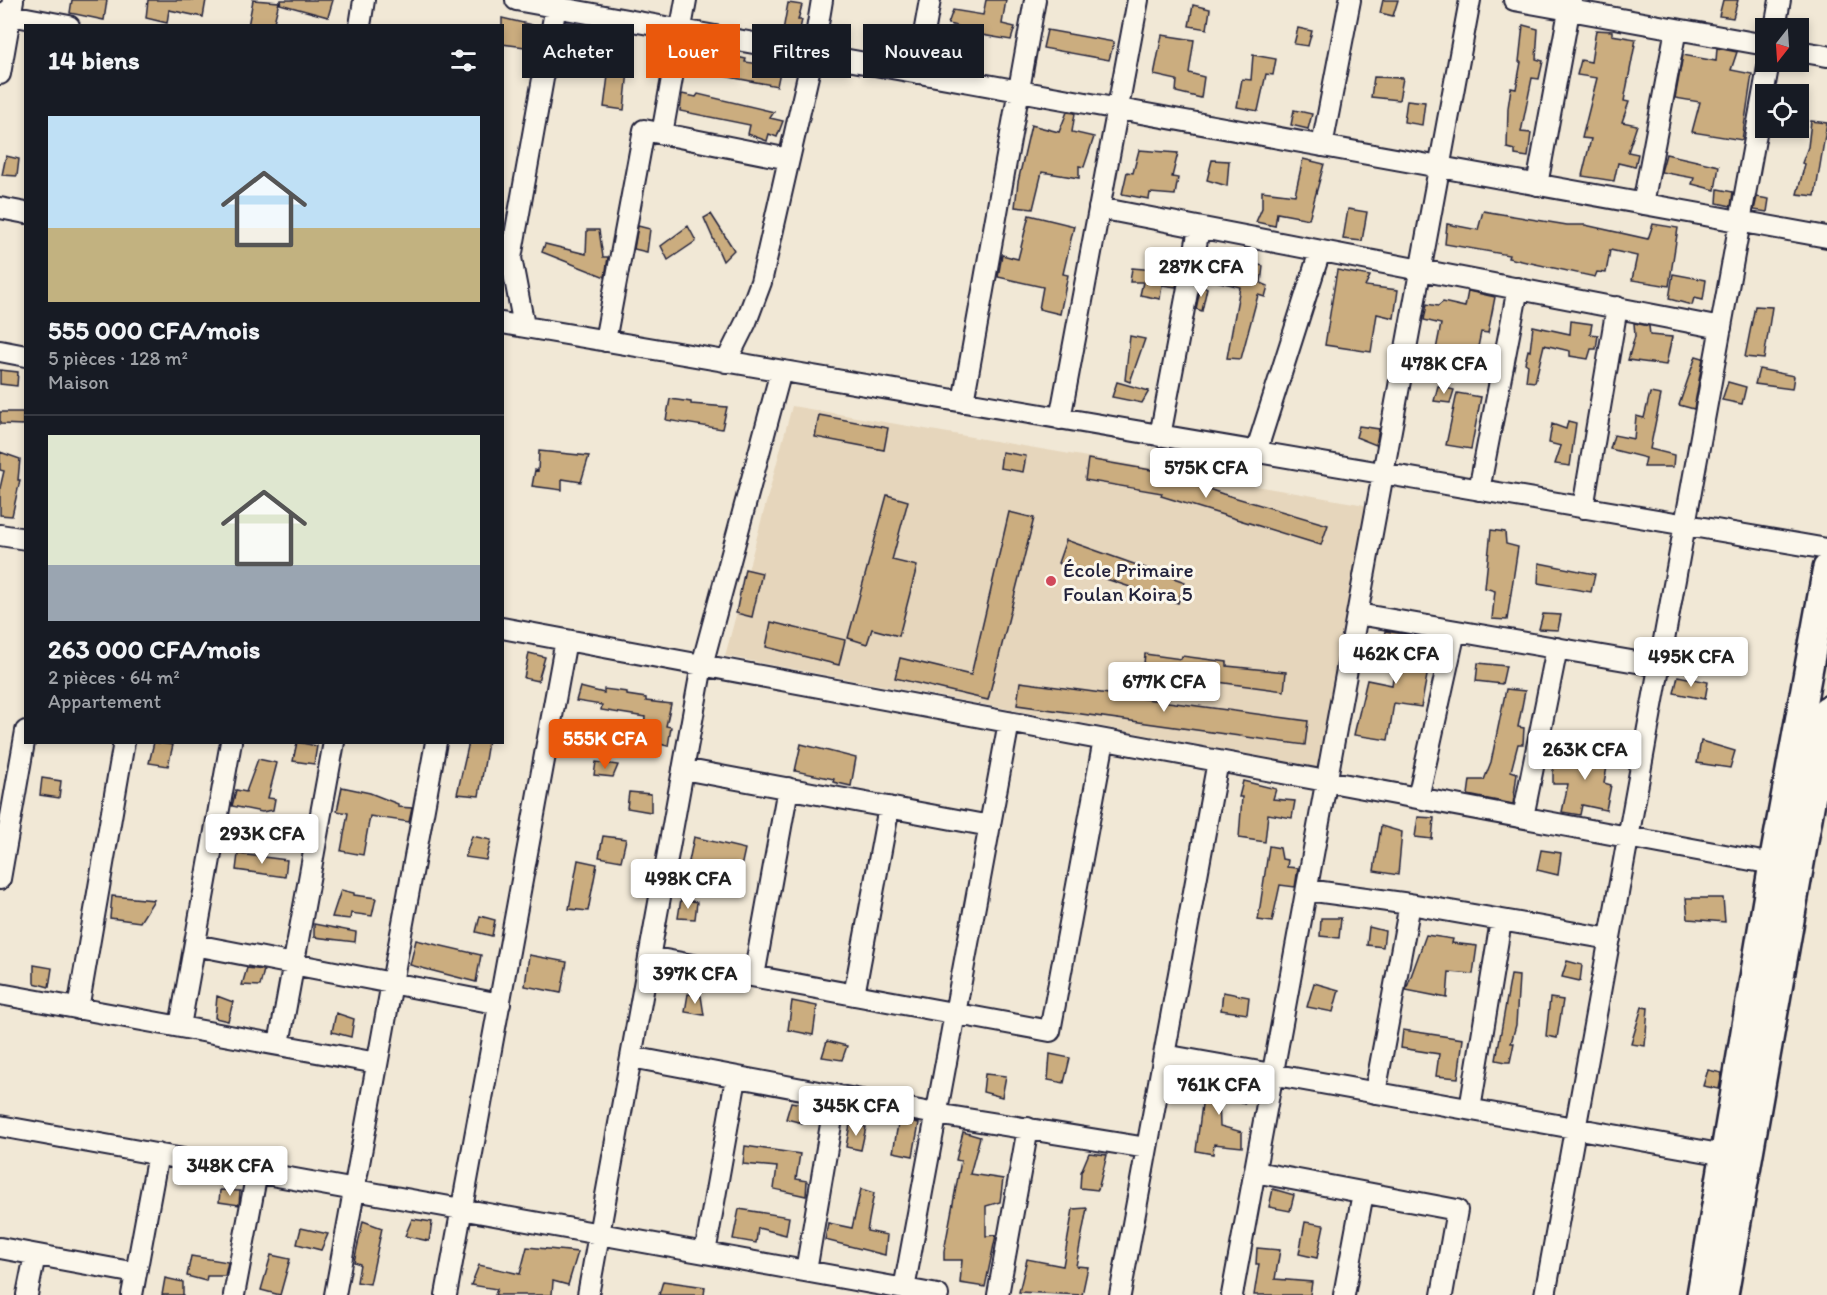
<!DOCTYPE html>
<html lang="fr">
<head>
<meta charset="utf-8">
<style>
	:root { --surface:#171b24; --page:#242831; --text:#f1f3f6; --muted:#9ea1a6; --line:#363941; --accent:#ea580c }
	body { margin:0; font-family:Itim,sans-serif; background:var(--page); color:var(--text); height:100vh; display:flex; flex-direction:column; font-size:22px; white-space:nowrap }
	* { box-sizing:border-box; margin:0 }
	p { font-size:20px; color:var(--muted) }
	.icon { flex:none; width:33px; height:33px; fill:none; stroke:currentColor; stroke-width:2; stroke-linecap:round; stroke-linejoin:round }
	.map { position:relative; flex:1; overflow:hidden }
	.drawer { position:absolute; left:24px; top:24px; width:480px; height:720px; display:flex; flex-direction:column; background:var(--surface); border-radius:0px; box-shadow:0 3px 9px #0003 }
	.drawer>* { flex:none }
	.top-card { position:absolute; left:522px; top:24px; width:570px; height:54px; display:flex; gap:12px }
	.needle { width:39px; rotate:197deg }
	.controls { position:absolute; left:1755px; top:18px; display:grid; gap:12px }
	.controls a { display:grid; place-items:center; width:54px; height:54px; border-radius:0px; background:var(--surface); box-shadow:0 3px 9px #0003; font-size:30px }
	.price { position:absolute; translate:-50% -51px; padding:0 14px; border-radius:6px; background:#fff; color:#222; font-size:20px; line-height:39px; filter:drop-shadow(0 2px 3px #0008) }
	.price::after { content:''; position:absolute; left:50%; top:36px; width:18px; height:14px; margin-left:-9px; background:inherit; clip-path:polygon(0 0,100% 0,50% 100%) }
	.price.current { background:var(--accent); color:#fff }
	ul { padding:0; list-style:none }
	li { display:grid; align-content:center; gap:12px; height:318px; padding:0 24px }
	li+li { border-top:2px solid var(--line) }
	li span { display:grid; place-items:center; height:186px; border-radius:0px; color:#555 }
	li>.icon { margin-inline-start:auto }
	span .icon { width:108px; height:108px; fill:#fffc; stroke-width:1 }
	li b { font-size:26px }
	h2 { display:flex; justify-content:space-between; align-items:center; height:72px; padding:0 24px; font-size:26px }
	.tag { padding:0 21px; border-radius:0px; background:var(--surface); box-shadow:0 3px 9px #0003; font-size:21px; line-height:54px }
	.tag.current { background:var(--accent); color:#fff }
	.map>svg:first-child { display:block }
</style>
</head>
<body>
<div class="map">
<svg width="1827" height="1295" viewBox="0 0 1827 1295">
	<rect width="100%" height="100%" fill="#f1e8d6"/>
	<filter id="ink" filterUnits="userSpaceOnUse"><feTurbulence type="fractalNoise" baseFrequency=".0167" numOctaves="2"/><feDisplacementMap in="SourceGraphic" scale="12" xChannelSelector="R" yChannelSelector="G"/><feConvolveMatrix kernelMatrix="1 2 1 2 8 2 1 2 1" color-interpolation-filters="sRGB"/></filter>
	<g filter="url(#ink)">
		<path fill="#e6d6bc" d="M792 406 1371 506 1322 768 725 656Z"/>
		<path fill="#cbad7f" stroke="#22223b" stroke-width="1.5" d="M72 0H107L104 20 70 13Z
			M148 0H206L203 17 169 10 167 23 146 18Z
			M253 0 279 2 273 26H248Z
			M281 0H333L328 17 280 4Z
			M986 0H1006L1002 24 1015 27 1011 40 982 35V32L948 24 953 10 983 15Z
			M1383 0H1398L1393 16 1380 13Z
			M1723 0H1738L1733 18 1719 16Z
			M788 3 802 5 798 20H802L798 38 782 36Z
			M1193 5 1210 9 1207 29 1189 26Z
			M502 18 532 25 525 47 502 44Z
			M1523 25 1538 29 1536 59 1543 61 1539 79 1532 78 1521 132 1531 133 1528 157 1515 155V150L1507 148 1508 108 1511 88 1516 89 1521 62H1519Z
			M1298 28 1312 31 1308 46 1294 44Z
			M1047 30 1114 42 1109 60 1043 48Z
			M1596 30 1612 31V35L1636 39 1624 101 1629 102 1622 122 1637 125 1628 152 1638 154 1635 167 1618 163 1614 181 1582 176 1591 139 1582 138 1597 78 1577 75 1581 60 1591 62Z
			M1162 35 1194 40 1189 73 1204 77 1201 98 1176 92 1177 80 1154 75Z
			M694 44 716 48 715 52 746 59 745 62 781 67 777 86 708 73 712 66 691 60Z
			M1717 48 1737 52 1731 70 1752 74 1742 140 1692 132 1700 102 1675 98 1683 55 1716 61Z
			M1253 55 1276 59 1273 75 1266 74 1258 111 1237 107 1242 79 1251 80Z
			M609 68 628 71 624 110 604 107Z
			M1374 77 1403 78 1399 100 1371 97Z
			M682 94 696 97 698 94 774 112 770 118 783 121 777 137 769 134 767 141 748 134 750 125 680 111Z
			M1407 100 1425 102 1422 125 1404 122Z
			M1294 110 1312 114 1308 129 1291 125Z
			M1067 112 1075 113 1072 132 1094 137 1084 167 1079 166V178L1042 172 1033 209 1015 207 1018 182 1031 125 1059 132Z
			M1811 121 1827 123 1815 196 1797 194 1805 164 1802 163 1808 147Z
			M1139 150 1178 153 1172 177 1178 178 1175 195 1150 193 1149 199 1122 194 1127 172 1133 173Z
			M1666 154 1719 166 1715 190 1692 184 1694 178 1661 172Z
			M6 156 19 159 17 176 2 175Z
			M1303 159 1324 164 1309 219 1277 213 1275 226 1256 222 1262 208V191L1295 195Z
			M1212 160 1229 161 1227 186 1207 180Z
			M1718 189 1733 192 1731 206 1717 203Z
			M1757 197 1769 199 1767 212 1754 210Z
			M1348 209 1367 212 1362 241 1343 239Z
			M1483 211 1567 225H1585L1648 239 1653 224 1678 228 1669 286 1632 280 1637 256 1610 250 1606 273 1597 272 1595 277 1508 258 1509 255 1445 244 1447 224 1478 230Z
			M711 214 734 250 723 261 704 218Z
			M1029 215 1074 226 1063 274 1068 275 1060 314 1039 309 1043 287 998 277 1002 255 1018 259Z
			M638 226 650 229 647 252 634 249Z
			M688 226 696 241 668 260 661 246Z
			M587 230H599L603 257H608L605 277 542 252 545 244 586 254Z
			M1217 254 1263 266 1261 283 1268 286 1265 297 1258 295 1241 359 1227 358 1240 287 1212 280Z
			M1132 268 1179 272 1176 287 1162 285 1160 299 1140 295 1143 282H1130Z
			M1337 270 1370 276 1365 286 1398 290 1394 318 1377 314 1371 352 1325 345Z
			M1673 274 1706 280 1703 300 1694 298 1692 305 1669 299Z
			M1201 285 1207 288 1202 311 1196 309Z
			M1468 291 1495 297 1488 333 1481 332 1475 362 1453 359 1451 364 1434 360 1441 324 1424 320 1427 304 1438 306 1443 302 1465 307Z
			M1755 306 1772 307 1764 359 1745 357Z
			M1571 321 1592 324 1590 334 1598 335 1596 349H1591L1588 359 1570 356V351L1544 345 1535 382 1526 381 1528 365 1525 363 1528 350 1530 351 1533 326 1570 334Z
			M1634 323 1649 326 1650 335 1672 337 1666 365 1628 360 1635 336Z
			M1130 336 1145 339 1130 382 1125 380Z
			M1696 356 1703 358 1694 409 1679 405Z
			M1759 369 1794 376 1792 389 1755 384Z
			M0 370 18 372 17 386 0 384Z
			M1117 382 1149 391 1142 403 1112 397Z
			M1728 382 1746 387 1742 404 1722 400Z
			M1438 386 1454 390 1450 403 1434 401Z
			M1457 393 1481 397 1471 449 1446 445Z
			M1650 393 1661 395 1650 449 1674 455 1673 467H1644L1646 458 1610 449 1614 435 1634 439 1636 416 1644 418Z
			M670 399 691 402V404L727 407 722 429 666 420Z
			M0 412H23V425L0 424Z
			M819 415 888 428 884 450 815 437Z
			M1568 421 1576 423 1570 466 1555 464 1561 446 1549 443 1552 424 1566 429Z
			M1359 426 1379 429 1376 445 1356 437Z
			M539 451 589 456 581 482 562 479V490L532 486 535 470 538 471Z
			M0 452 20 459 18 480H20L12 516 0 515V488L4 471 0 470Z
			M1002 452 1026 456 1023 472 1000 468Z
			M1088 459 1157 471 1223 494 1328 525 1321 545 1161 496 1162 493 1085 480Z
			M887 495 908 501 892 560 917 566 899 636 872 629 867 644 848 638Z
			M1009 512 1034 518 988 700 895 678 900 658 971 675Z
			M1491 530 1505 532 1506 544 1518 547 1507 620 1492 619 1495 591 1485 588Z
			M1066 540 1185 582 1178 603 1058 563Z
			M1539 563 1595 574 1591 592 1538 583Z
			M745 569 762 573 752 617 736 613Z
			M1543 614 1561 615 1558 630 1539 629Z
			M771 622 845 640 839 665 766 647Z
			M1385 631 1434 639 1421 707 1394 703 1388 740 1354 735 1367 680 1392 685 1397 650 1382 648Z
			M529 653 545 657 538 681 524 678Z
			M1145 654 1181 659 1182 656 1227 662V666L1286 672 1284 691 1143 672Z
			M1478 663 1506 666 1502 684 1476 681Z
			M1678 676 1708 682 1705 699 1674 693Z
			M1020 682 1308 721 1305 745 1017 705Z
			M580 687 604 693V689L627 692V695L646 698V701L671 704 666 726 671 727 668 746 643 740 645 717 601 710 602 705 576 701Z
			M1506 689 1525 691 1518 727 1524 728 1523 744H1518L1511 771 1517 773 1513 804 1468 795 1470 780H1484L1491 762Z
			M1701 741 1735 751 1730 768 1697 763Z
			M154 742 173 745 168 766 149 763Z
			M297 742 317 746 314 764 293 761Z
			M469 742H488L479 796 457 794Z
			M1592 742 1611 745 1604 783 1611 785 1606 810 1582 805 1580 815 1562 812 1568 784H1553V765L1590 764Z
			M801 744 856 758 851 786 833 782 834 779 795 771Z
			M258 759 277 763 268 798 275 799 273 810 262 812 232 806 236 790 246 792Z
			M596 762 618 765 613 777 594 775Z
			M42 778 61 781 59 798 40 795Z
			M1243 781 1276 789 1273 799 1295 801 1292 818 1268 814 1265 842 1239 838 1242 797H1239Z
			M342 787 370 793 398 804V807L412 808 409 822 370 816 363 855 341 851 348 813 337 811Z
			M629 792 651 794V812L627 808Z
			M1418 817 1434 818 1432 839 1415 837Z
			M1381 826 1402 832 1398 875 1374 871Z
			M472 836 491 840 486 860 465 857Z
			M603 836 626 839 621 861 599 857Z
			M694 837 745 849 740 872 733 889 718 885 723 877 687 871Z
			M1269 846 1280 848 1282 859 1288 860 1287 867 1298 868 1295 887 1280 885 1272 922 1258 920Z
			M1541 850 1561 853 1558 875 1537 870Z
			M238 854 287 860 285 877 236 870Z
			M578 860 597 864 588 911 569 909Z
			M341 890 354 893V895L376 898 372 916 351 913 350 919 332 917Z
			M112 896 154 900 140 922 110 918Z
			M1686 898H1723L1725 922 1688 919Z
			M681 899 697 902 695 919 678 918Z
			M480 916 495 920 492 936 476 932Z
			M1321 918H1341L1339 938 1320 936Z
			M314 924 356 932 355 942 314 937Z
			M1369 927 1385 931 1383 947 1367 945Z
			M1426 935 1453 939 1452 943 1477 946 1473 974 1449 972 1447 998 1406 990Z
			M416 940 481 955 476 982 410 965Z
			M529 955 567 962 561 993 525 986Z
			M1567 961 1582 965 1580 981 1562 977Z
			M34 965 52 968 49 987 34 983Z
			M247 968 264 970 260 986 242 985Z
			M1511 975 1519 976 1516 1025 1511 1043H1514L1510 1062H1506L1496 1060Z
			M1314 983 1339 990 1333 1012 1307 1007Z
			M1223 992 1249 997 1247 1014 1221 1010Z
			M688 994 701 996 704 1015 685 1012Z
			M217 996 233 1002 228 1021 215 1018Z
			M1550 998 1563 1000 1557 1038 1546 1036Z
			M792 1001 817 1006 813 1035 788 1030Z
			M1642 1007 1648 1008 1645 1046 1631 1044Z
			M336 1013 354 1019 351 1037 332 1032Z
			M1403 1030 1463 1039 1458 1078 1436 1076 1439 1054 1401 1048Z
			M827 1041 847 1046 842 1060 822 1057Z
			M1050 1054 1070 1058 1064 1083 1048 1080Z
			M1708 1070 1722 1073 1719 1089 1703 1086Z
			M985 1074 1006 1076 1002 1097 983 1092Z
			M1229 1080 1248 1083 1245 1103 1219 1099 1220 1126 1242 1132V1147L1214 1144 1213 1154 1196 1151 1205 1081 1228 1084Z
			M791 1102 808 1105 803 1123 786 1119Z
			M899 1119 919 1123 913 1156 893 1152Z
			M850 1124 866 1127 861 1150 846 1147Z
			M963 1132 980 1137 970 1174 1003 1179 1000 1202 986 1206V1236L996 1235 985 1287 960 1283 962 1260H944V1251L961 1161 956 1160Z
			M745 1146 800 1154 796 1179 807 1181 806 1196 774 1189 777 1167 743 1164Z
			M1089 1153 1107 1155 1098 1190 1080 1188 1081 1172Z
			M861 1189 874 1193 867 1231 887 1235 885 1255 825 1240 828 1223 852 1228Z
			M1273 1189 1294 1195 1290 1211 1269 1207Z
			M220 1190 240 1191 239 1205 219 1202Z
			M1087 1208 1076 1266 1088 1267 1082 1295 1019 1292 1027 1259 1063 1266 1073 1209Z
			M739 1209 789 1217 786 1235 758 1228 756 1243 733 1239Z
			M412 1219 432 1222 429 1241 405 1236Z
			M363 1221 382 1228 370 1284 357 1282 360 1264 354 1262Z
			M1305 1222 1324 1225 1317 1258 1299 1254Z
			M301 1228 328 1234 321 1250 297 1244Z
			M527 1247 578 1252 568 1285 553 1281 552 1295H495L497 1289 471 1285 479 1265 520 1274Z
			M1257 1248 1280 1250 1275 1279 1312 1282 1310 1295H1254L1259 1264H1256Z
			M271 1255 290 1259 280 1295 261 1290Z
			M191 1256 228 1262 225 1276H207L206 1281 187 1276Z
			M165 1278 183 1282V1295H162Z
			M663 1281 705 1287 704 1295H659Z"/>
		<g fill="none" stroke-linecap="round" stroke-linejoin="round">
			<g stroke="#22223b" stroke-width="24">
				<path id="street" d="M516 0 1827 237
					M1514 0 1766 45
					M0 13 69 26
					M360 26 364 0
					M1775 28 1780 0
					M1798 51 1827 56
					M917 73 930 0
					M0 74 13 0
					M662 134 686 0
					M1322 146 1350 0
					M1537 185 1571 0
					M1643 204 1676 29
					M0 208 26 213
					M1099 208 1721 328
					M502 323 1827 549
					M524 326 511 258 557 0
					M605 341 644 130 789 159
					M0 351 26 356
					M726 362 746 322 761 282 813 54 822 0
					M963 402 1035 0
					M1060 419 1138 0
					M1160 436 1199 229
					M1256 452 1320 251
					M1479 490 1518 288
					M1583 508 1617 307
					M0 535 26 539
					M1358 614 1660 666
					M502 628 1773 864
					M683 769 990 826
					M1418 798 1455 631
					M1523 817 1557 648
					M0 879 26 731
					M1307 890 1410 904 1610 939
					M195 945 500 1004
					M649 957 1050 1031 1104 740
					M754 976 788 788
					M0 994 377 1063
					M854 995 889 807
					M78 1009 124 742
					M180 1026 231 742
					M279 1044 334 742
					M1164 1055 1725 1155
					M631 1057 936 1114 1147 1148
					M1375 1093 1410 904
					M1470 1109 1501 921
					M0 1126 938 1295
					M1255 1172 1457 1210 1442 1295
					M0 1248 136 1273
					M705 1253 736 1078
					M806 1271 836 1095
					M904 1289 1009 722
					M27 1295 35 1255
					M132 1295 158 1154
					M234 1295 257 1172
					M335 1295 436 742
					M446 1295 566 640
					M588 1295 702 665 781 371
					M998 1295 1028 1128
					M1120 1295 1218 761
					M1232 1295 1470 0
					M1344 1295 1363 1193
					M1545 1295 1769 62"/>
			</g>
			<g stroke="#22223b" stroke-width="32">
				<path id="secondary" d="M1701 1295 1773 864 1827 568
					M1724 1295 1827 710"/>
			</g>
			<use href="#street" stroke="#fbf7ec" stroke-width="20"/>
			<use href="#secondary" stroke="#fbf7ec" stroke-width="27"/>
		</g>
	</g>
	<circle fill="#d1495b" stroke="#fbf7ec" stroke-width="2" cx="1051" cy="581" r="6"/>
	<g text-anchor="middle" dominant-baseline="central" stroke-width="6" stroke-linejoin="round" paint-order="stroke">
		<g font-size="21" fill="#22223b" stroke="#fbf7ec" text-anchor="start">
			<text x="1063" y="569">École Primaire<tspan x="1063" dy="24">Foulan Koira 5</tspan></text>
		</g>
	</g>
</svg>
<div class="controls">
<a><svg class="needle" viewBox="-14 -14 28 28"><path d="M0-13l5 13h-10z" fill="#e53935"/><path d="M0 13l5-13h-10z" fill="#9ea1a6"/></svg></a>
<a><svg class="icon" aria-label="locate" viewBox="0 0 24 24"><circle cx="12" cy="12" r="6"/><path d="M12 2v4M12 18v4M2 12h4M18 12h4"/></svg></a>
</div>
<b class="price" style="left:1201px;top:298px">287K CFA</b>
<b class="price" style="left:1444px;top:395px">478K CFA</b>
<b class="price" style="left:1206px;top:499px">575K CFA</b>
<b class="price" style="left:1396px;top:685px">462K CFA</b>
<b class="price" style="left:1691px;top:688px">495K CFA</b>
<b class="price" style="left:1164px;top:713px">677K CFA</b>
<b class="price current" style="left:605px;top:770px">555K CFA</b>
<b class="price" style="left:1585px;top:781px">263K CFA</b>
<b class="price" style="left:262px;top:865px">293K CFA</b>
<b class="price" style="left:688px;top:910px">498K CFA</b>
<b class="price" style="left:695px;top:1005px">397K CFA</b>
<b class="price" style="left:1219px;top:1116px">761K CFA</b>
<b class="price" style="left:856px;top:1137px">345K CFA</b>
<b class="price" style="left:230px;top:1197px">348K CFA</b>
<div class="top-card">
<a class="tag">Acheter</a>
<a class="tag current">Louer</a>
<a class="tag">Filtres</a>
<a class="tag">Nouveau</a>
</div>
<section class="drawer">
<h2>14 biens<svg class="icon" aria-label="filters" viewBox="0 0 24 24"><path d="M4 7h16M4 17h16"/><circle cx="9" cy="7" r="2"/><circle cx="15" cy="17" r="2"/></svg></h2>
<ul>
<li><span style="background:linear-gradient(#bfe0f5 60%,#c2b280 0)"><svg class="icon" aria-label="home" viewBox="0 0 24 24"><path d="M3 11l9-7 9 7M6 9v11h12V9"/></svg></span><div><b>555 000 CFA/mois</b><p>5 pièces · 128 m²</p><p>Maison</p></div></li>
<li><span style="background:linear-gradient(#dfe7d0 70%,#9aa5b1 0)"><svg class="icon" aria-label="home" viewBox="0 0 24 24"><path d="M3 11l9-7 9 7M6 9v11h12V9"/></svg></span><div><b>263 000 CFA/mois</b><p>2 pièces · 64 m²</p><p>Appartement</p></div></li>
</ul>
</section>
</div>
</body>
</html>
